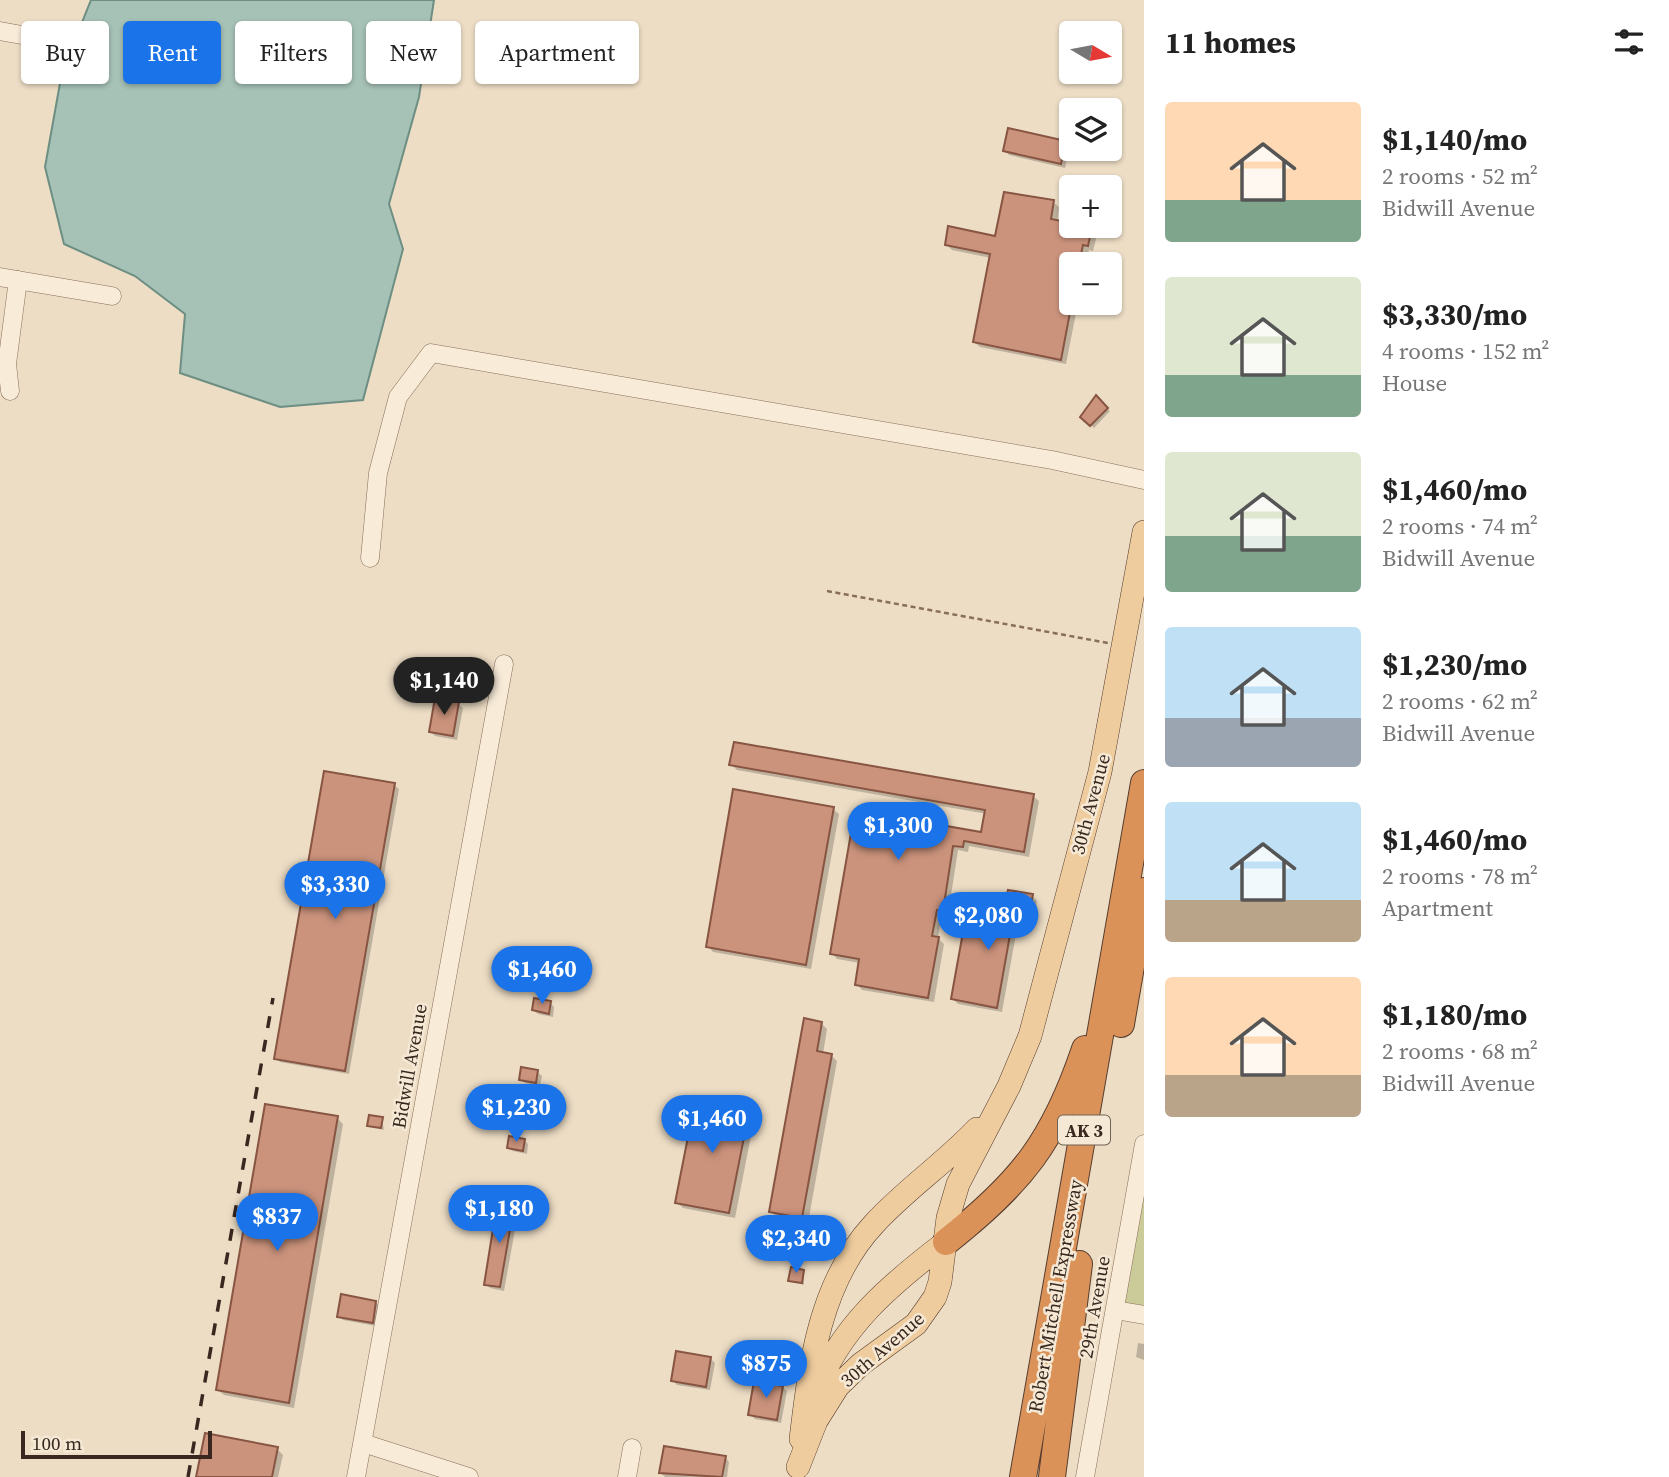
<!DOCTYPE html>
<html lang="en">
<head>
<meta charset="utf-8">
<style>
	:root { --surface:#fff; --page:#f2f2f2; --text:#222; --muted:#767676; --accent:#1a73e8 }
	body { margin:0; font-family:"Source Serif 4",serif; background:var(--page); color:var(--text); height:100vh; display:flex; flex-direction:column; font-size:26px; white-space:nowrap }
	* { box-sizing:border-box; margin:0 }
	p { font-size:23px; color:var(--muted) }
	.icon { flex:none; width:38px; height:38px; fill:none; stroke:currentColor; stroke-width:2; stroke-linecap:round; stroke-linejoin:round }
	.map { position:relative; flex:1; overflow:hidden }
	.details { display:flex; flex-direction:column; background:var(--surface); width:525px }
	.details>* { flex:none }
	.top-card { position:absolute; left:21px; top:21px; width:665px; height:63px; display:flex; gap:14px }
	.needle { width:46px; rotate:100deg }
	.controls { position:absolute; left:1059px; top:21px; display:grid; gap:14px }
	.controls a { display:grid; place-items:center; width:63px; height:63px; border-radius:7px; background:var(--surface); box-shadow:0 2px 5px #0004; font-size:35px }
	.scale { position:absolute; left:21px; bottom:18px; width:191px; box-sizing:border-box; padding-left:7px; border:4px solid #38281f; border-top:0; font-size:19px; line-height:24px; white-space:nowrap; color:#38281f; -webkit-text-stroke:5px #f5e8d4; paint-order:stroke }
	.price { position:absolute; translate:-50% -60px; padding:0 16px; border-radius:24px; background:var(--accent); color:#fff; font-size:23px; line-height:46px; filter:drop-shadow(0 2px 4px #0008) }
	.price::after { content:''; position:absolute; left:50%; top:42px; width:21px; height:16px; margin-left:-10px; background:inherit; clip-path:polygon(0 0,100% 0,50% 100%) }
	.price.on { background:#222; color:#fff }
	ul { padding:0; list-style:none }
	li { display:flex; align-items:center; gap:21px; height:175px; padding:0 21px }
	li span { display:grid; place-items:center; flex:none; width:196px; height:140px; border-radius:7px; color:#555 }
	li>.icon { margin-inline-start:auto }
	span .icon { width:84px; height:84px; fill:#fffc; stroke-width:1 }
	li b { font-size:30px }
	h2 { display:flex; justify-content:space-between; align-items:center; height:84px; padding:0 21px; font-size:30px }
	.tag { padding:0 24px; border-radius:7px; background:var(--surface); box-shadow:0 2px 5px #0004; font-size:24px; line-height:63px }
	.tag.on { background:var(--accent); color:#fff }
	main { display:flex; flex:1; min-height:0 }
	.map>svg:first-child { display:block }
</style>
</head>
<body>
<main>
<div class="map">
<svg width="1144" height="1477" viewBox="0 0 1144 1477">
	<rect width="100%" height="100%" fill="#edddc5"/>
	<path fill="#cbcb99" d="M1144 1144V1314L1115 1310Z"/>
	<path fill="#a6c1b6" stroke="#6d8f83" stroke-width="2" d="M91 0H434L419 97 389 204 403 249 363 400 280 407 180 373 185 314 135 276 64 244 45 167 62 72Z"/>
	<path fill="#0003" d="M1065 142 1070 147 1065 168 1009 155 1005 151Z
		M1053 202 1059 207 1057 222 1091 229 1097 235 1093 251 1089 250 1086 264H1071V303H1078L1066 364 980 347 974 342 991 258 952 250 947 245 996 238Z
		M1096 398 1110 411 1094 428 1082 416Z
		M458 704 463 708 457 740 435 736 430 731Z
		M731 764 1033 796 1039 801 1029 857 969 846 968 852 958 850 948 915 942 914 938 938 944 944 934 1002 862 990 857 984 860 963 837 959 832 953 857 812 983 835 987 814 737 770Z
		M394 785 399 789 349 1074 280 1062 276 1058Z
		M833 809 839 814 811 969 713 952 708 946Z
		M1032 896 1037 901 1033 926 1018 923 1002 1012 958 1004 953 999 995 928Z
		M550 1003 554 1007 553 1017 538 1014 534 1010Z
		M821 1023 827 1029 823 1054 831 1055 837 1061 808 1223 777 1217 771 1211Z
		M537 1072 542 1076 540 1086 525 1083 521 1079Z
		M749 1109 755 1115 735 1218 683 1208 677 1202Z
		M337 1118 343 1124 294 1408 224 1395 218 1390Z
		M382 1119 384 1130 369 1125Z
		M524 1140 528 1144 527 1154 513 1151 508 1147Z
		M513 1209 518 1213 504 1291 490 1288 486 1284Z
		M804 1271V1285L790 1280Z
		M376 1302 380 1307 376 1326 343 1320 339 1316Z
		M1138 1343 1144 1344V1360L1136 1357Z
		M710 1358 715 1363 710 1390 677 1385 673 1381Z
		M782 1387 787 1391 781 1423 755 1419 750 1414Z
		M277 1449 283 1455 278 1477H198Z
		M725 1457 729 1462 727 1477H665L661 1473Z"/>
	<path fill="#cb937c" stroke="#875542" stroke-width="2" d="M1008 128 1066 141 1061 164 1003 151Z
		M1004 192 1054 200 1051 219 1092 227 1088 246 1083 245 1079 264H1071V307L1061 360 973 342 990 254 945 245 948 226 995 236Z
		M1096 395 1108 408 1090 426 1080 417Z
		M435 698 459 702 453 736 429 732Z
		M734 742 1034 794 1024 852 964 841 963 847 953 846 943 911 937 910 932 936 939 937 928 998 855 985 859 959 830 954 855 810 981 832 985 810 729 765Z
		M324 771 395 783 345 1071 274 1059Z
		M733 789 834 807 806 965 706 947Z
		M1008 890 1033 894 1028 921 1013 918 997 1008 951 999 965 921 994 926 998 898 1006 899Z
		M534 998 551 1001 549 1014 532 1010Z
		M804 1018 822 1022 817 1051 832 1054 802 1218 769 1212Z
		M521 1067 538 1070 536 1083 519 1080Z
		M696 1096 750 1107 729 1213 675 1203Z
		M265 1104 338 1116 289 1403 216 1390Z
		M369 1115 383 1117 381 1128 367 1126Z
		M509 1136 525 1139 523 1151 507 1148Z
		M497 1204 514 1207 500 1287 484 1285Z
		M791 1267 804 1270 802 1283 788 1281Z
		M341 1294 376 1301 373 1323 337 1317Z
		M676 1351 711 1357 706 1387 671 1381Z
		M754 1381 783 1386 777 1420 748 1415Z
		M205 1433 278 1447 272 1477H196Z
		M664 1446 726 1456 722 1477 659 1473Z"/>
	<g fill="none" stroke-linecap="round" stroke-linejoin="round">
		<g stroke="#886e5b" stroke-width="19">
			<path id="minor" d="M0 31 33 37
				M0 277 112 296
				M10 391 7 364 18 280
				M370 558 378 473 398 397 431 353 1052 460 1144 480
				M1115 1310 1144 1315
				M363 1443 469 1477
				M356 1477 504 664
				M627 1477 632 1448
				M1085 1477 1144 1144"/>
		</g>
		<g stroke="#563d2f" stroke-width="24">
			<path id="major" d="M815 1394C839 1327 891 1284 946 1242
				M801 1439C810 1363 820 1282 874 1224 906 1189 945 1163 977 1129
				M798 1467 816 1421 838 1386 861 1364 916 1324 935 1297 940 1282 948 1218 958 1184 1009 1086 1030 1036 1100 772 1144 532"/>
		</g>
		<g stroke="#563d2f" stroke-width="28">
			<path id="highway" d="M1121 1024 1144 891
				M946 1242C1022 1182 1054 1141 1085 1049
				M1023 1477 1144 783
				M1052 1477 1079 1264"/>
		</g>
		<path stroke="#886e5b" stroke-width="2.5" stroke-dasharray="5 3.5" stroke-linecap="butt" d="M827 591 1108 643"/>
		<use href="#minor" stroke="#f8ebd8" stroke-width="18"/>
		<use href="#major" stroke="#efcc9e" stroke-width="23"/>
		<use href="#highway" stroke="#da9258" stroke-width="26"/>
		<path stroke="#38281f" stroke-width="3.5" stroke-dasharray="12 12" stroke-linecap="butt" d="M188 1477 273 998"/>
	</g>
	<g text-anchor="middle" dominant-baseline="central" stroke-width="5" stroke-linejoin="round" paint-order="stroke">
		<rect fill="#f5e8d4" stroke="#716255" stroke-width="2" x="1058" y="1115.5" width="52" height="29" rx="5"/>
		<g font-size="18" font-weight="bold" fill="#38281f">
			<text x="1084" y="1130">AK 3</text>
		</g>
		<g font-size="19" fill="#38281f" stroke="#f5e8d4">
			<text transform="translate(1090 804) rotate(-75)">30th Avenue</text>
			<text transform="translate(409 1066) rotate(-80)">Bidwill Avenue</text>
			<text transform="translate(1055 1296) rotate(-80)">Robert Mitchell Expressway</text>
			<text transform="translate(1094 1307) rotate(-80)">29th Avenue</text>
			<text transform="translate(882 1349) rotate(-41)">30th Avenue</text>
		</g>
	</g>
</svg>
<div class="controls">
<a><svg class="needle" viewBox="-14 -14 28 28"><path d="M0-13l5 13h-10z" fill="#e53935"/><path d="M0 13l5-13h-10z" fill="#767676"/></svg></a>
<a><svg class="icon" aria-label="layers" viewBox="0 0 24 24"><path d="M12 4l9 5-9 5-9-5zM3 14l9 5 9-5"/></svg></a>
<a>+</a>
<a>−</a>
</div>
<div class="scale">100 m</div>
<b class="price on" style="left:444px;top:717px">$1,140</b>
<b class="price" style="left:898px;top:862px">$1,300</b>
<b class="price" style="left:335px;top:921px">$3,330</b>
<b class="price" style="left:988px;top:952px">$2,080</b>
<b class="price" style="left:542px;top:1006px">$1,460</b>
<b class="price" style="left:516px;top:1144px">$1,230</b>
<b class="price" style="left:712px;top:1155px">$1,460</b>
<b class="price" style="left:499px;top:1245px">$1,180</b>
<b class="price" style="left:277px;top:1253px">$837</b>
<b class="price" style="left:796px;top:1275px">$2,340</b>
<b class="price" style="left:766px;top:1400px">$875</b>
<div class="top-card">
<a class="tag">Buy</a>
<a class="tag on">Rent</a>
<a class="tag">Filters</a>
<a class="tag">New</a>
<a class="tag">Apartment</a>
</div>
</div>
<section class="details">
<h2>11 homes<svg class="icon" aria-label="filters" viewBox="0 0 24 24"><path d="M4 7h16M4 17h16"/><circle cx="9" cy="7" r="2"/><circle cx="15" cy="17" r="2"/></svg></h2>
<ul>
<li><span style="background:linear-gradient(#ffd9b3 70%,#7fa58c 0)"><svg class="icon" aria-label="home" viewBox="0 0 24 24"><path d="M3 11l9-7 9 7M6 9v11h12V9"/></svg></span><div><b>$1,140/mo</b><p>2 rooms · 52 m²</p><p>Bidwill Avenue</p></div></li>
<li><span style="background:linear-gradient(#dfe7d0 70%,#7fa58c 0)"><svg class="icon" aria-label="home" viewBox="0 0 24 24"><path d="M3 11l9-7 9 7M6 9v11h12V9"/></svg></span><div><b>$3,330/mo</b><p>4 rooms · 152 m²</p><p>House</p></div></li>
<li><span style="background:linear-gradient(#dfe7d0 60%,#7fa58c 0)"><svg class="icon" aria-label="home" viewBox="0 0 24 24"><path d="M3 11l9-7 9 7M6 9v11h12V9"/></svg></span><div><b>$1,460/mo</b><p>2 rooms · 74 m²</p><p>Bidwill Avenue</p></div></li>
<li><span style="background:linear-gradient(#bfe0f5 65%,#9aa5b1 0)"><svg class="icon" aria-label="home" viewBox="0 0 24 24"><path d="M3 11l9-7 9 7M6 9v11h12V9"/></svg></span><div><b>$1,230/mo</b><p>2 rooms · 62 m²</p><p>Bidwill Avenue</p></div></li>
<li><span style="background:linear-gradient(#bfe0f5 70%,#b9a48a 0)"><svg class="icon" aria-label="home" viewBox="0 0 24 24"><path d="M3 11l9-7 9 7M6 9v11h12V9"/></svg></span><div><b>$1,460/mo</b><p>2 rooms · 78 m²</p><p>Apartment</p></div></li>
<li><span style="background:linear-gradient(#ffd9b3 70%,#b9a48a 0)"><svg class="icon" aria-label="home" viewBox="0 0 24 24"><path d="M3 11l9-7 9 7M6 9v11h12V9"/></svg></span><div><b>$1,180/mo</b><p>2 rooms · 68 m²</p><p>Bidwill Avenue</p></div></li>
</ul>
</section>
</main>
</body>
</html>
